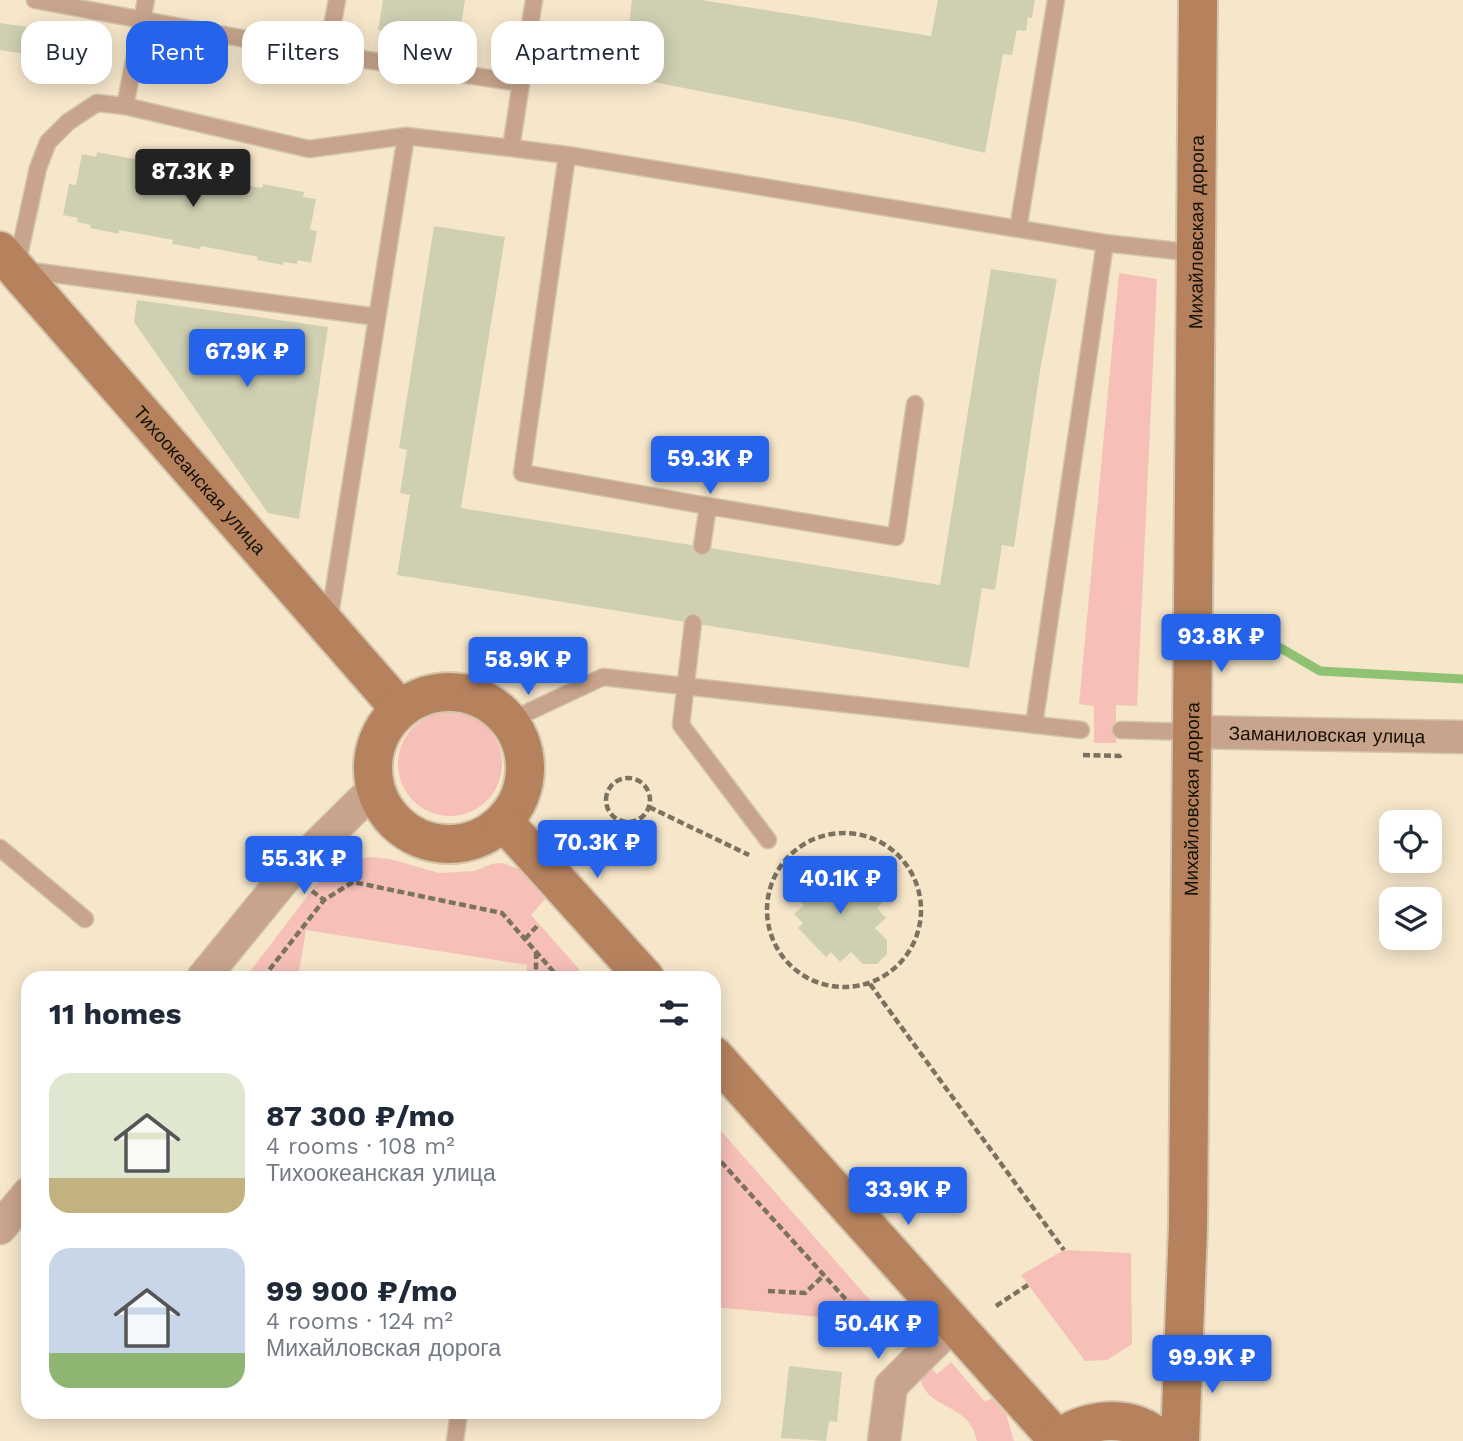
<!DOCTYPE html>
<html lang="en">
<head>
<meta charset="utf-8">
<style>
	:root { --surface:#fff; --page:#f2f2f3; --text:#1f2937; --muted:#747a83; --accent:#2563eb }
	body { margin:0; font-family:"Work Sans",sans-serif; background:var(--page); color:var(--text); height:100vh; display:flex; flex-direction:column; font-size:26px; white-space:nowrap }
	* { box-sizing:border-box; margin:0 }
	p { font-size:23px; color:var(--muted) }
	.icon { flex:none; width:38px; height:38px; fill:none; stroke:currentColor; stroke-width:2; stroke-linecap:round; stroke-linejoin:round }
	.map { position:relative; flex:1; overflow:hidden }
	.details { position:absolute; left:21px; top:971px; width:700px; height:448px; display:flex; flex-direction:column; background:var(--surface); border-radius:21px; box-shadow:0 4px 18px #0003 }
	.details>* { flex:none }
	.banner { position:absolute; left:21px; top:21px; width:700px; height:63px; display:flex; gap:14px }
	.fabs { position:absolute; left:1379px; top:810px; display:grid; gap:14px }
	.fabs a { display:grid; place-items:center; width:63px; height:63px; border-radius:14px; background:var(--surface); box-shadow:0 4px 18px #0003; font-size:35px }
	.price { position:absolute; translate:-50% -60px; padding:0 16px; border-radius:7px; background:var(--accent); color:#fff; font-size:23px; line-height:46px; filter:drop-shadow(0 2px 4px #0008) }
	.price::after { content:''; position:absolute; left:50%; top:42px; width:21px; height:16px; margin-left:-10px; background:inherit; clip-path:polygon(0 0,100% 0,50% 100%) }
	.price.current { background:#222; color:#fff }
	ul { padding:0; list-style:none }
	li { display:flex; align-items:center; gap:21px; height:175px; padding:0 28px }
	li span { display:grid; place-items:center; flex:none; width:196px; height:140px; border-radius:21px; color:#555 }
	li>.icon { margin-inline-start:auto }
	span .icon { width:84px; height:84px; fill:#fffc; stroke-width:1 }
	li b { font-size:30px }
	h2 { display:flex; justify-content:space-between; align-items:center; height:84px; padding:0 28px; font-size:30px }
	.tag { padding:0 24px; border-radius:21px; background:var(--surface); box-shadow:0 4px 18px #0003; font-size:24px; line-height:63px }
	.tag.current { background:var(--accent); color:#fff }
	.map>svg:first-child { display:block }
</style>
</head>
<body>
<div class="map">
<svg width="1463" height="1441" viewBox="0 0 1463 1441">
	<rect width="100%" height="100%" fill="#f6e7cb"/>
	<path fill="#f6c0b8" d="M1119 273 1157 279 1137 706 1116 705V743H1094V706L1079 704Z
		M398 764a52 52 0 1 1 104 0a52 52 0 1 1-104 0Z
		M371 857 390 859 439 873 475 871 491 864 503 863 519 869 545 899 531 915 587 978H526L527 965 306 930 298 978H245L322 877 346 861Z
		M714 1123 914 1350 888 1321 863 1340 849 1320 714 1307Z
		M1064 1250 1131 1253 1132 1344 1107 1360 1085 1361 1021 1275Z
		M951 1362 985 1402 992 1398 1006 1414 1014 1441H977C969 1401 928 1412 920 1378L927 1364 937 1374Z"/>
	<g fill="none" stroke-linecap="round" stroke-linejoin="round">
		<path stroke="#8fc273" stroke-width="9" d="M1267 640 1320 671 1463 679"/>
	</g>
	<path fill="#cfd0b2" d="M383 0H465L461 25 456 24 454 36 422 31 421 41 391 36 392 32 378 30Z
		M632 0H701L931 36 938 0H1035L1032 18 1028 17 1026 31 1017 30 1012 55 1003 54 985 153 856 122 623 76Z
		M0 23 63 32 59 59 0 50Z
		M97 152 139 160V165L179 173 180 168 221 176 220 181 262 188 263 184 304 192 303 197 316 199 310 230 317 231 311 263 298 260 297 264 284 262 283 265 257 260 258 257 201 246 200 249 172 244 173 240 119 230V234L90 228 91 225 77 222 78 218 63 215 69 184 76 185 82 154 96 157Z
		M434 226 505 237 461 508 940 585 991 269 1057 279 1040 371 1014 547 1002 545 995 590 982 588 969 668 397 575 410 495 400 493 407 450 399 448Z
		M137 300 328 327 299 519 268 513 134 322Z
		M802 870H817L829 882 841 870 849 879 855 874 882 903 877 908 886 918 875 928 887 940V954L877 964H863L851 952 840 962 831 952 826 957 798 928 803 923 794 914 804 905 793 895V880Z
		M789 1366 842 1372 837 1422 829 1421 826 1441 781 1438Z"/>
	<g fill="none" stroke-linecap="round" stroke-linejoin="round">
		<g stroke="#d2c5ac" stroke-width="19">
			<path id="lane" d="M35 0 327 54 521 83 534 0
				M146 0 125 106 97 103 68 122 48 142 38 168 16 269 377 317
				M327 54 337 0
				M125 106 309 149 406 136 511 148 567 155 1105 243 1195 253
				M511 148 521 83
				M567 155 522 473 708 506
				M1018 229 1056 0
				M702 546 708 506 896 537 915 404
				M329 621 406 136
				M693 623 681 725 768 840
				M509 721 603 677 1081 730
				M1034 725 1105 243
				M1121 730 1191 732
				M0 848 85 919
				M455 1441 459 1412"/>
		</g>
		<g stroke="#d2c5ac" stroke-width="35">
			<g id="street">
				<path id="s1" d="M1191 732 1463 737"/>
				<path d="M203 978 288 874 375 788"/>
				<path d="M0 1228 28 1194"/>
				<path d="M884 1441 891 1386 954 1323"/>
			</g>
		</g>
		<g stroke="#d2c5ac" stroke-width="42">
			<g id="secondary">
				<path id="s2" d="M0 251 400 709"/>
				<circle cx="449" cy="768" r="76"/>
				<path d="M504 822 645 978"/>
				<path d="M714 1056 1057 1439"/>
				<path d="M1055 1441C1087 1417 1131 1412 1162 1441"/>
				<path id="s3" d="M1180 1441 1188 1226 1198 0"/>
			</g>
		</g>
		<path stroke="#7b7260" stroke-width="4.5" stroke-dasharray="7 3.5" stroke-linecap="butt" d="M1083 755 1120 756 1123 754
			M606 800a22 22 0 1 1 44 0a22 22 0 1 1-44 0Z
			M649 807 749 855
			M767 910a77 77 0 1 1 154 0a77 77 0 1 1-154 0Z
			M312 891 324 900 353 882 502 913 559 978
			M525 939 539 924
			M536 952V978
			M263 978 324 900
			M870 984 1064 1250
			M714 1154 890 1348
			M768 1291 805 1293 824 1275
			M996 1306 1028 1285"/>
		<use href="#lane" stroke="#c8a48c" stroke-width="16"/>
		<use href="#street" stroke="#c8a48c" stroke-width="32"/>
		<use href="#secondary" stroke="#b6825e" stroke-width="38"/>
	</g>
	<g text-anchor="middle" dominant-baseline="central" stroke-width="6" stroke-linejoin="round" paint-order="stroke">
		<g font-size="19" fill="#161107" stroke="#fef5e4">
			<text stroke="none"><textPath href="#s3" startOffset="1209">Михайловская дорога</textPath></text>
			<text stroke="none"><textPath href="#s2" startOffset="304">Тихоокеанская улица</textPath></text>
			<text stroke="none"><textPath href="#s1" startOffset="136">Заманиловская улица</textPath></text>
			<text stroke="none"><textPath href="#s3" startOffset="642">Михайловская дорога</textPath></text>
		</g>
	</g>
</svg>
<div class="fabs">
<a><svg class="icon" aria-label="locate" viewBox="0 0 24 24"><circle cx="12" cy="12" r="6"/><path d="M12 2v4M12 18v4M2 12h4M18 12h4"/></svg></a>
<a><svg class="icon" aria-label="layers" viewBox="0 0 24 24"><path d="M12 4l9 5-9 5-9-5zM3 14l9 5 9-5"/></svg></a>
</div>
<b class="price current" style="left:193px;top:209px">87.3K ₽</b>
<b class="price" style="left:247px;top:389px">67.9K ₽</b>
<b class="price" style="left:710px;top:496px">59.3K ₽</b>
<b class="price" style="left:1221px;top:674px">93.8K ₽</b>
<b class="price" style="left:528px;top:697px">58.9K ₽</b>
<b class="price" style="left:597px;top:880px">70.3K ₽</b>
<b class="price" style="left:304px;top:896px">55.3K ₽</b>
<b class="price" style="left:840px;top:916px">40.1K ₽</b>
<b class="price" style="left:908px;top:1227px">33.9K ₽</b>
<b class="price" style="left:878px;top:1361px">50.4K ₽</b>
<b class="price" style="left:1212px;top:1395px">99.9K ₽</b>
<div class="banner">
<a class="tag">Buy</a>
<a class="tag current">Rent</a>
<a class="tag">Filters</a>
<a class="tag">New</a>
<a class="tag">Apartment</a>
</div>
<section class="details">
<h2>11 homes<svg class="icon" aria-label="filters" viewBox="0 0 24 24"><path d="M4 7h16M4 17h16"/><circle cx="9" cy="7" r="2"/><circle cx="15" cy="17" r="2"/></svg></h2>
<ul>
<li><span style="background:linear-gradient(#dfe7d0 75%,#c2b280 0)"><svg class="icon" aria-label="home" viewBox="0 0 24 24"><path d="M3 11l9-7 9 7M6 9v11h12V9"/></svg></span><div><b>87 300 ₽/mo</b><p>4 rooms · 108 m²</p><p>Тихоокеанская улица</p></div></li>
<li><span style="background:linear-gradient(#c9d6e8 75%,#8fb573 0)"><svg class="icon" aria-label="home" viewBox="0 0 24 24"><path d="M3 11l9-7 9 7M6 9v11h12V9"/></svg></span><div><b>99 900 ₽/mo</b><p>4 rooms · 124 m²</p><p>Михайловская дорога</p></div></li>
</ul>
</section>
</div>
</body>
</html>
